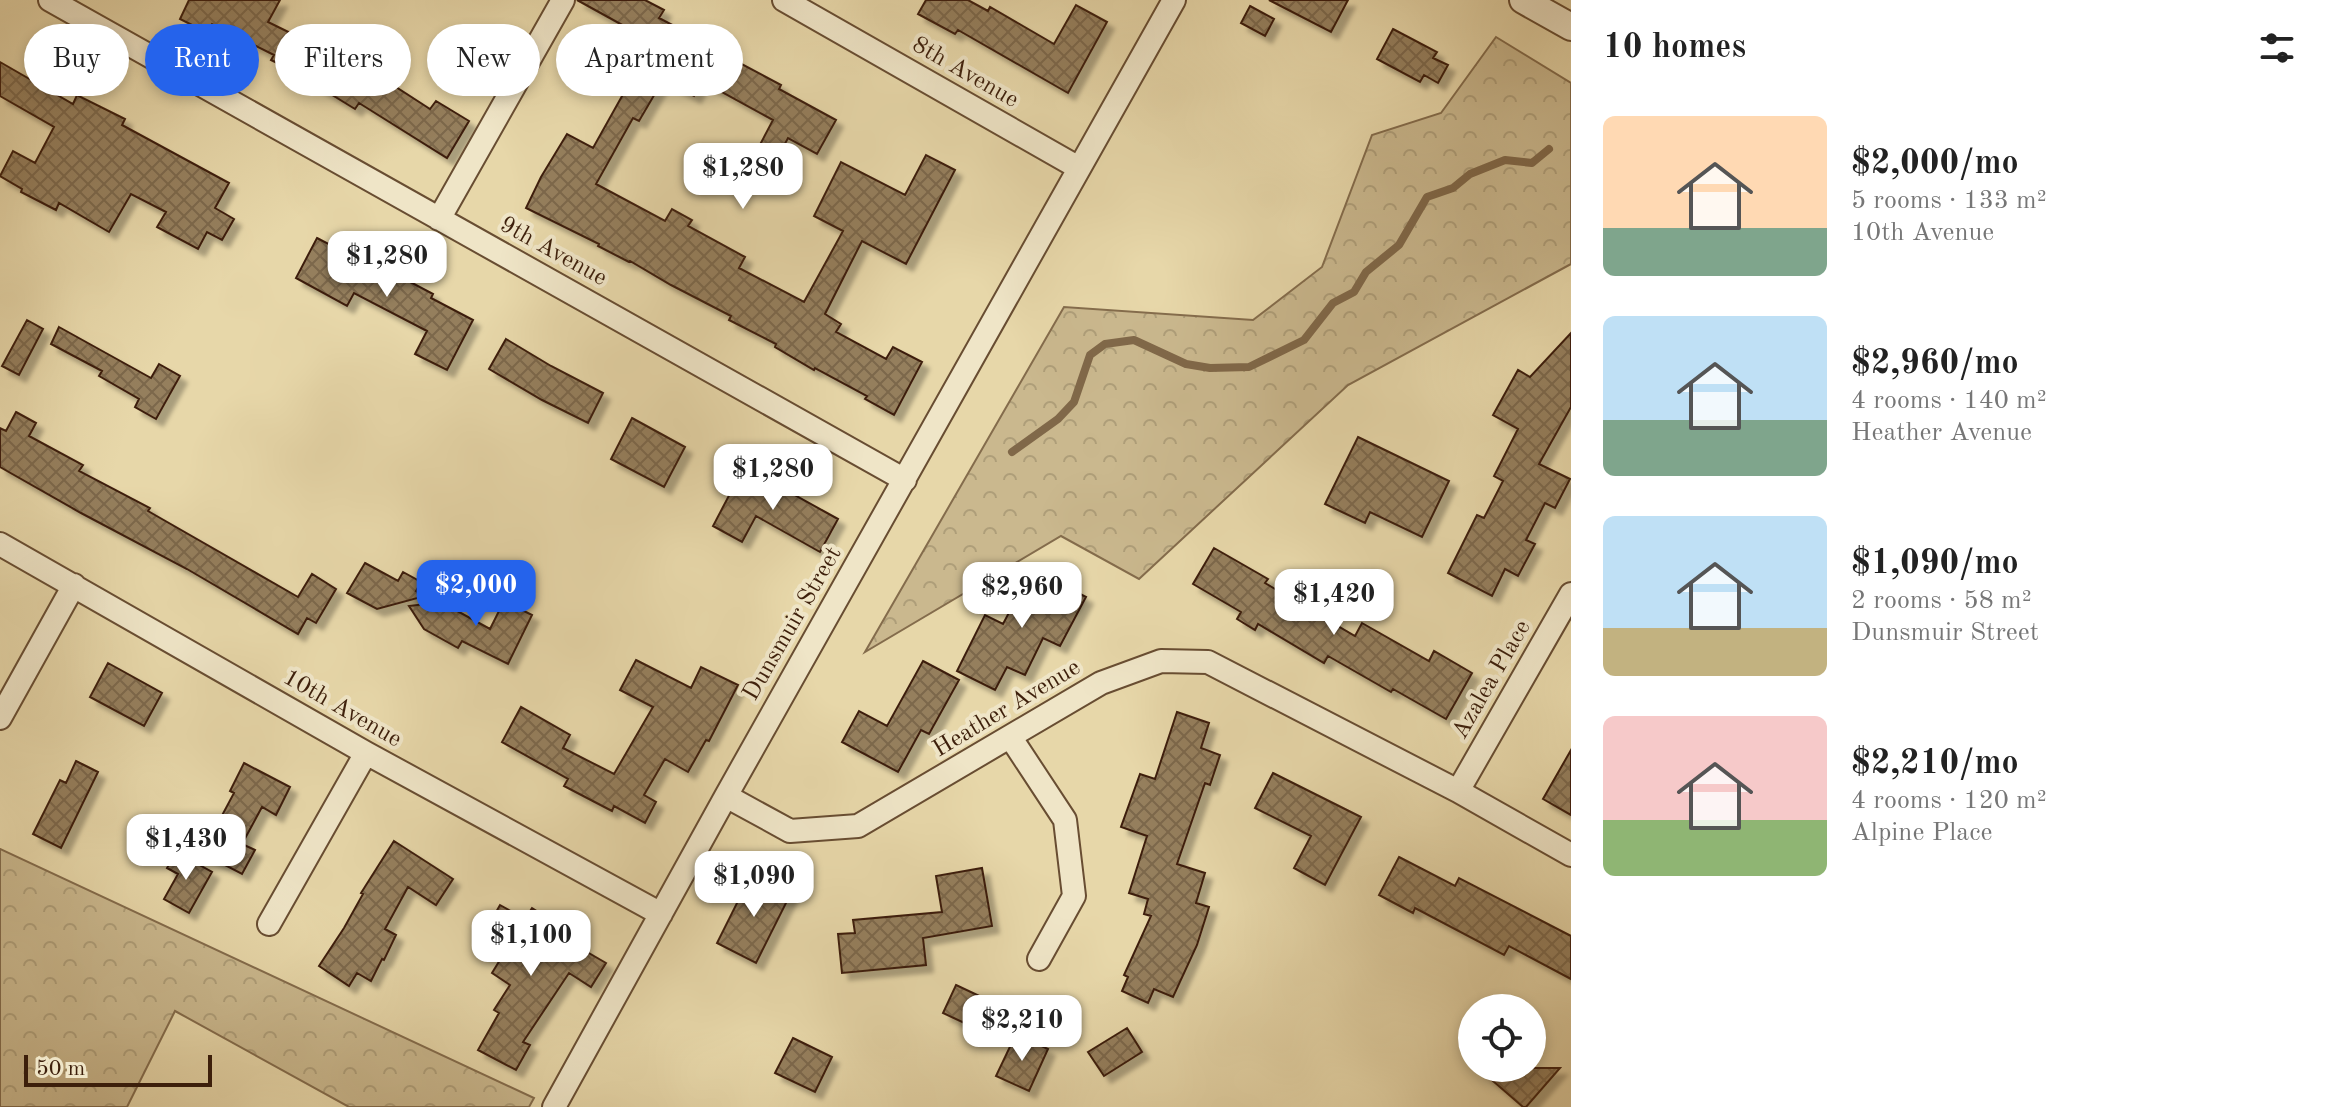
<!DOCTYPE html>
<html lang="en">
<head>
<meta charset="utf-8">
<style>
	:root { --surface:#fff; --page:#f2f2f2; --text:#222; --muted:#767676; --accent:#2563eb }
	body { margin:0; font-family:"Old Standard TT",serif; background:var(--page); color:var(--text); height:100vh; display:flex; flex-direction:column; font-size:30px; white-space:nowrap }
	* { box-sizing:border-box; margin:0 }
	p { font-size:26px; color:var(--muted) }
	.icon { flex:none; width:44px; height:44px; fill:none; stroke:currentColor; stroke-width:2; stroke-linecap:round; stroke-linejoin:round }
	.map { position:relative; flex:1; overflow:hidden }
	.side { display:flex; flex-direction:column; background:var(--surface); width:760px }
	.side>* { flex:none }
	.hud { position:absolute; left:24px; top:24px; width:760px; height:72px; display:flex; gap:16px }
	.tools { position:absolute; left:1458px; top:994px; display:grid; gap:16px }
	.tools a { display:grid; place-items:center; width:88px; height:88px; border-radius:50%; background:var(--surface); box-shadow:0 4px 12px #0003; font-size:40px }
	.scale { position:absolute; left:24px; bottom:20px; width:188px; box-sizing:border-box; padding-left:8px; border:4px solid #3d1f0b; border-top:0; font-size:22px; line-height:28px; white-space:nowrap; color:#3d1f0b; -webkit-text-stroke:6px #efe5c7; paint-order:stroke }
	.price { position:absolute; translate:-50% -68px; padding:0 18px; border-radius:16px; background:#fff; color:#222; font-size:26px; line-height:52px; filter:drop-shadow(0 2px 4px #0008) }
	.price::after { content:''; position:absolute; left:50%; top:48px; width:24px; height:18px; margin-left:-12px; background:inherit; clip-path:polygon(0 0,100% 0,50% 100%) }
	.price.active { background:var(--accent); color:#fff }
	ul { padding:0; list-style:none }
	li { display:flex; align-items:center; gap:24px; height:200px; padding:0 32px }
	li span { display:grid; place-items:center; flex:none; width:224px; height:160px; border-radius:12px; color:#555 }
	li>.icon { margin-inline-start:auto }
	span .icon { width:96px; height:96px; fill:#fffc; stroke-width:1 }
	li b { font-size:34px }
	h2 { display:flex; justify-content:space-between; align-items:center; height:96px; padding:0 32px; font-size:34px }
	.tag { padding:0 28px; border-radius:36px; background:var(--surface); box-shadow:0 4px 12px #0003; font-size:28px; line-height:72px }
	.tag.active { background:var(--accent); color:#fff }
	main { display:flex; flex:1; min-height:0 }
	.map>svg:first-child { display:block }
</style>
</head>
<body>
<main>
<div class="map">
<svg width="1571" height="1107" viewBox="0 0 1571 1107">
	<defs>
		<pattern id="forest-crowns" width="20" height="18" patternUnits="userSpaceOnUse" patternTransform="scale(2)"><rect width="20" height="18" fill="#cab88e"/><path d="M2 6a3 3 0 1 1 6 0M12 15a3 3 0 1 1 6 0" fill="none" stroke="#ae9e79"/></pattern>
		<pattern id="building-cross-hatch" width="8" height="8" patternUnits="userSpaceOnUse" patternTransform="scale(2)"><rect width="8" height="8" fill="#957f5d"/><path d="M0 0l8 8M0 8l8-8" fill="none" stroke="#7b674b"/></pattern>
		<filter id="shadow"><feDropShadow dx="7" dy="7" stdDeviation="2" flood-color="#0004"/></filter>
	</defs>
	<rect width="100%" height="100%" fill="#e7d7a9"/>
	<filter id="stains"><feTurbulence type="fractalNoise" baseFrequency=".0025" numOctaves="4"/><feColorMatrix values="0 0 0 0 .2 0 0 0 0 .09 0 0 0 0 .02 0 0 0 .5 -.17"/></filter>
	<radialGradient id="worn" r=".72"><stop offset=".6" stop-color="#630" stop-opacity="0"/><stop offset="1" stop-color="#630" stop-opacity=".3"/></radialGradient>
	<path fill="url(#forest-crowns)" stroke="#846c4c" stroke-width="2" d="M1496 37 1571 83V264L1348 385 1139 579 1061 536 865 652 1064 307 1253 320 1322 267 1372 135 1441 113Z
		M0 849 534 1098 529 1107H349L175 1011 127 1107H0Z"/>
	<g fill="none" stroke-linecap="round" stroke-linejoin="round">
		<path stroke="#806849" stroke-width="8" d="M1012 452 1058 419 1074 402 1090 355 1105 344 1134 340 1186 364 1210 368 1249 367 1304 340 1333 303 1354 292 1366 272 1399 245 1427 197 1453 188 1470 174 1505 160 1532 163 1549 149"/>
	</g>
	<path fill="url(#building-cross-hatch)" stroke="#3d1f0b" stroke-width="2" filter="url(#shadow)" d="M189 0H280L268 22 323 49 382 85 385 80 430 109 436 101 469 121 447 158 359 103 355 109 316 85 318 83 271 60 274 55 212 24 208 33 180 19Z
		M577 0H645L664 10 659 18 718 49 717 51 781 85 779 89 836 120 817 154 788 138 764 183 745 173 773 120 702 81 694 96 663 80 639 121 633 118 596 184 665 221 672 209 692 220 688 226 745 257 739 268 804 302 843 231 814 216 841 162 905 195 926 155 955 170 906 264 862 241 825 314 841 324 836 332 886 359 893 347 922 362 894 415 865 399 867 396 815 368 814 370 775 347 776 344 729 320 731 316 671 285 630 261 629 262 598 246 599 244 526 208 541 177 567 134 593 148 626 89 629 87 632 88 655 43Z
		M926 0H968L988 11 990 7 1054 44 1076 5 1107 22 1068 93 958 30 955 34 918 14Z
		M1269 0H1348L1331 32Z
		M1250 6 1274 19 1265 36 1241 23Z
		M1393 29 1437 52 1433 58 1448 65 1438 83 1424 75 1420 82 1377 59Z
		M0 62 73 104 77 95 125 119 122 125 229 183 215 208 234 219 222 240 207 232 198 249 157 227 166 212 131 194 109 232 59 203 56 210 21 192 22 189 0 176 13 151 35 163 54 127 0 96Z
		M317 238 384 273 386 269 433 294 431 298 473 320 447 370 415 354 427 331 354 293 347 306 296 278Z
		M27 320 43 329 19 375 2 366Z
		M59 327 151 378 159 364 180 376 156 419 135 407 139 399 99 376 102 371 51 344Z
		M1571 333V407L1539 464 1570 479 1555 508 1545 503 1526 540 1535 544 1518 576 1505 569 1492 596 1448 573 1477 515 1484 518 1503 481 1494 476 1518 429 1493 415 1518 370 1530 377Z
		M506 339 551 366 603 393 588 423 542 400 489 369Z
		M16 412 36 423 29 436 83 465 79 471 150 508 148 511 298 597 312 574 336 589 316 623 307 618 298 634 187 569 81 513 0 467V428L6 431Z
		M632 418 685 447 664 487 611 459Z
		M1358 437 1449 481 1422 537 1370 512 1365 523 1325 504Z
		M744 467 838 519 820 552 756 516 742 542 713 526Z
		M1214 548 1268 579 1265 583 1355 636 1362 623 1429 661 1434 651 1472 673 1446 719 1393 689 1391 692 1328 656 1324 663 1258 624 1255 630 1237 619 1241 612 1193 584Z
		M365 563 398 581 403 572 421 582 416 591 425 596 377 609 347 593Z
		M1032 569 1086 597 1060 646 1043 638 1025 675 1007 667 995 690 957 671 985 615 1003 624Z
		M504 601 532 615 508 664 462 641 458 648 424 629 409 606 441 602 490 629Z
		M636 660 691 688 701 667 738 685 709 741 706 740 688 772 665 759 644 795 656 802 645 823 614 806 612 811 564 786 568 779 502 742 521 707 570 735 563 748 614 774 653 707 620 690Z
		M923 661 959 680 929 734 921 730 898 772 842 742 859 711 887 726Z
		M108 663 162 693 144 726 90 697Z
		M1177 712 1209 723 1201 748 1220 755 1210 785 1205 783 1177 864 1205 873 1196 903 1209 907 1197 945 1173 997 1154 989 1148 1003 1122 991 1128 977 1124 975 1151 916 1144 914 1148 899 1129 893 1147 836 1121 827 1140 774 1155 779Z
		M1571 750V815L1543 799Z
		M76 761 98 772 61 848 33 834 60 780 66 783Z
		M244 763 290 787 276 815 262 807 242 844 255 850 242 874 202 853 234 793 230 791Z
		M1273 773 1361 817 1325 885 1294 868 1311 836 1255 808Z
		M394 841 453 879 436 905 408 887 385 929 396 935 384 960 382 959 371 981 357 973 349 986 319 966 344 928 363 894 361 893Z
		M176 852 212 872 189 913 164 899 178 874 167 868Z
		M1399 857 1455 886 1459 878 1571 936V979L1509 946 1504 955 1415 908 1413 913 1379 895Z
		M982 868 992 926 923 938 926 965 842 973 838 934 855 933 853 920 942 912 936 876Z
		M770 880 792 891 756 963 717 943 744 889Z
		M500 905 525 919 532 908 574 934 570 942 606 963 591 987 569 973 523 1042 530 1045 516 1070 478 1050 499 1013 494 1010 510 985 492 973 511 942 487 928Z
		M956 985 990 1001 977 1029 943 1013Z
		M1127 1028 1142 1052 1104 1076 1088 1052Z
		M1016 1034 1048 1049 1029 1091 996 1076Z
		M793 1038 832 1057 815 1092 775 1073Z
		M1478 1068H1560L1526 1107H1523Z"/>
	<g fill="none" stroke-linecap="round" stroke-linejoin="round">
		<g stroke="#684d32" stroke-width="26">
			<path id="minor" d="M50 0 905 480
				M784 0 1079 168
				M439 219 563 0
				M0 544 366 753 661 914
				M0 718 74 585
				M1011 738 1065 820 1074 896 1039 959
				M1458 791 1571 594
				M726 796 790 831 858 826 1101 683 1161 661 1208 662 1458 791 1571 855
				M269 924 366 753
				M554 1107 726 796 1174 0"/>
		</g>
		<g stroke="#684d32" stroke-width="30">
			<path id="tertiary" d="M1523 0 1571 27"/>
		</g>
		<use href="#minor" stroke="#efe5c7" stroke-width="22"/>
		<use href="#tertiary" stroke="#efe5c7" stroke-width="26"/>
	</g>
	<g text-anchor="middle" dominant-baseline="central" stroke-width="8" stroke-linejoin="round" paint-order="stroke">
		<g font-size="24" fill="#3d1f0b" stroke="#efe5c7">
			<text transform="translate(965 73) rotate(30)">8th Avenue</text>
			<text transform="translate(553 252) rotate(29)">9th Avenue</text>
			<text transform="translate(793 624) rotate(-60)">Dunsmuir Street</text>
			<text transform="translate(1492 680) rotate(-60)">Azalea Place</text>
			<text transform="translate(342 709) rotate(30)">10th Avenue</text>
			<text transform="translate(1007 709) rotate(-31)">Heather Avenue</text>
		</g>
	</g>
	<rect width="100%" height="100%" filter="url(#stains)"/>
	<rect width="100%" height="100%" fill="url(#worn)"/>
</svg>
<div class="tools">
<a><svg class="icon" aria-label="locate" viewBox="0 0 24 24"><circle cx="12" cy="12" r="6"/><path d="M12 2v4M12 18v4M2 12h4M18 12h4"/></svg></a>
</div>
<div class="scale">50 m</div>
<b class="price" style="left:743px;top:211px">$1,280</b>
<b class="price" style="left:387px;top:299px">$1,280</b>
<b class="price" style="left:773px;top:512px">$1,280</b>
<b class="price active" style="left:476px;top:628px">$2,000</b>
<b class="price" style="left:1022px;top:630px">$2,960</b>
<b class="price" style="left:1334px;top:637px">$1,420</b>
<b class="price" style="left:186px;top:882px">$1,430</b>
<b class="price" style="left:754px;top:919px">$1,090</b>
<b class="price" style="left:531px;top:978px">$1,100</b>
<b class="price" style="left:1022px;top:1063px">$2,210</b>
<div class="hud">
<a class="tag">Buy</a>
<a class="tag active">Rent</a>
<a class="tag">Filters</a>
<a class="tag">New</a>
<a class="tag">Apartment</a>
</div>
</div>
<section class="side">
<h2>10 homes<svg class="icon" aria-label="filters" viewBox="0 0 24 24"><path d="M4 7h16M4 17h16"/><circle cx="9" cy="7" r="2"/><circle cx="15" cy="17" r="2"/></svg></h2>
<ul>
<li><span style="background:linear-gradient(#ffd9b3 70%,#7fa58c 0)"><svg class="icon" aria-label="home" viewBox="0 0 24 24"><path d="M3 11l9-7 9 7M6 9v11h12V9"/></svg></span><div><b>$2,000/mo</b><p>5 rooms · 133 m²</p><p>10th Avenue</p></div></li>
<li><span style="background:linear-gradient(#bfe0f5 65%,#7fa58c 0)"><svg class="icon" aria-label="home" viewBox="0 0 24 24"><path d="M3 11l9-7 9 7M6 9v11h12V9"/></svg></span><div><b>$2,960/mo</b><p>4 rooms · 140 m²</p><p>Heather Avenue</p></div></li>
<li><span style="background:linear-gradient(#bfe0f5 70%,#c2b280 0)"><svg class="icon" aria-label="home" viewBox="0 0 24 24"><path d="M3 11l9-7 9 7M6 9v11h12V9"/></svg></span><div><b>$1,090/mo</b><p>2 rooms · 58 m²</p><p>Dunsmuir Street</p></div></li>
<li><span style="background:linear-gradient(#f6c9c9 65%,#8fb573 0)"><svg class="icon" aria-label="home" viewBox="0 0 24 24"><path d="M3 11l9-7 9 7M6 9v11h12V9"/></svg></span><div><b>$2,210/mo</b><p>4 rooms · 120 m²</p><p>Alpine Place</p></div></li>
</ul>
</section>
</main>
</body>
</html>
